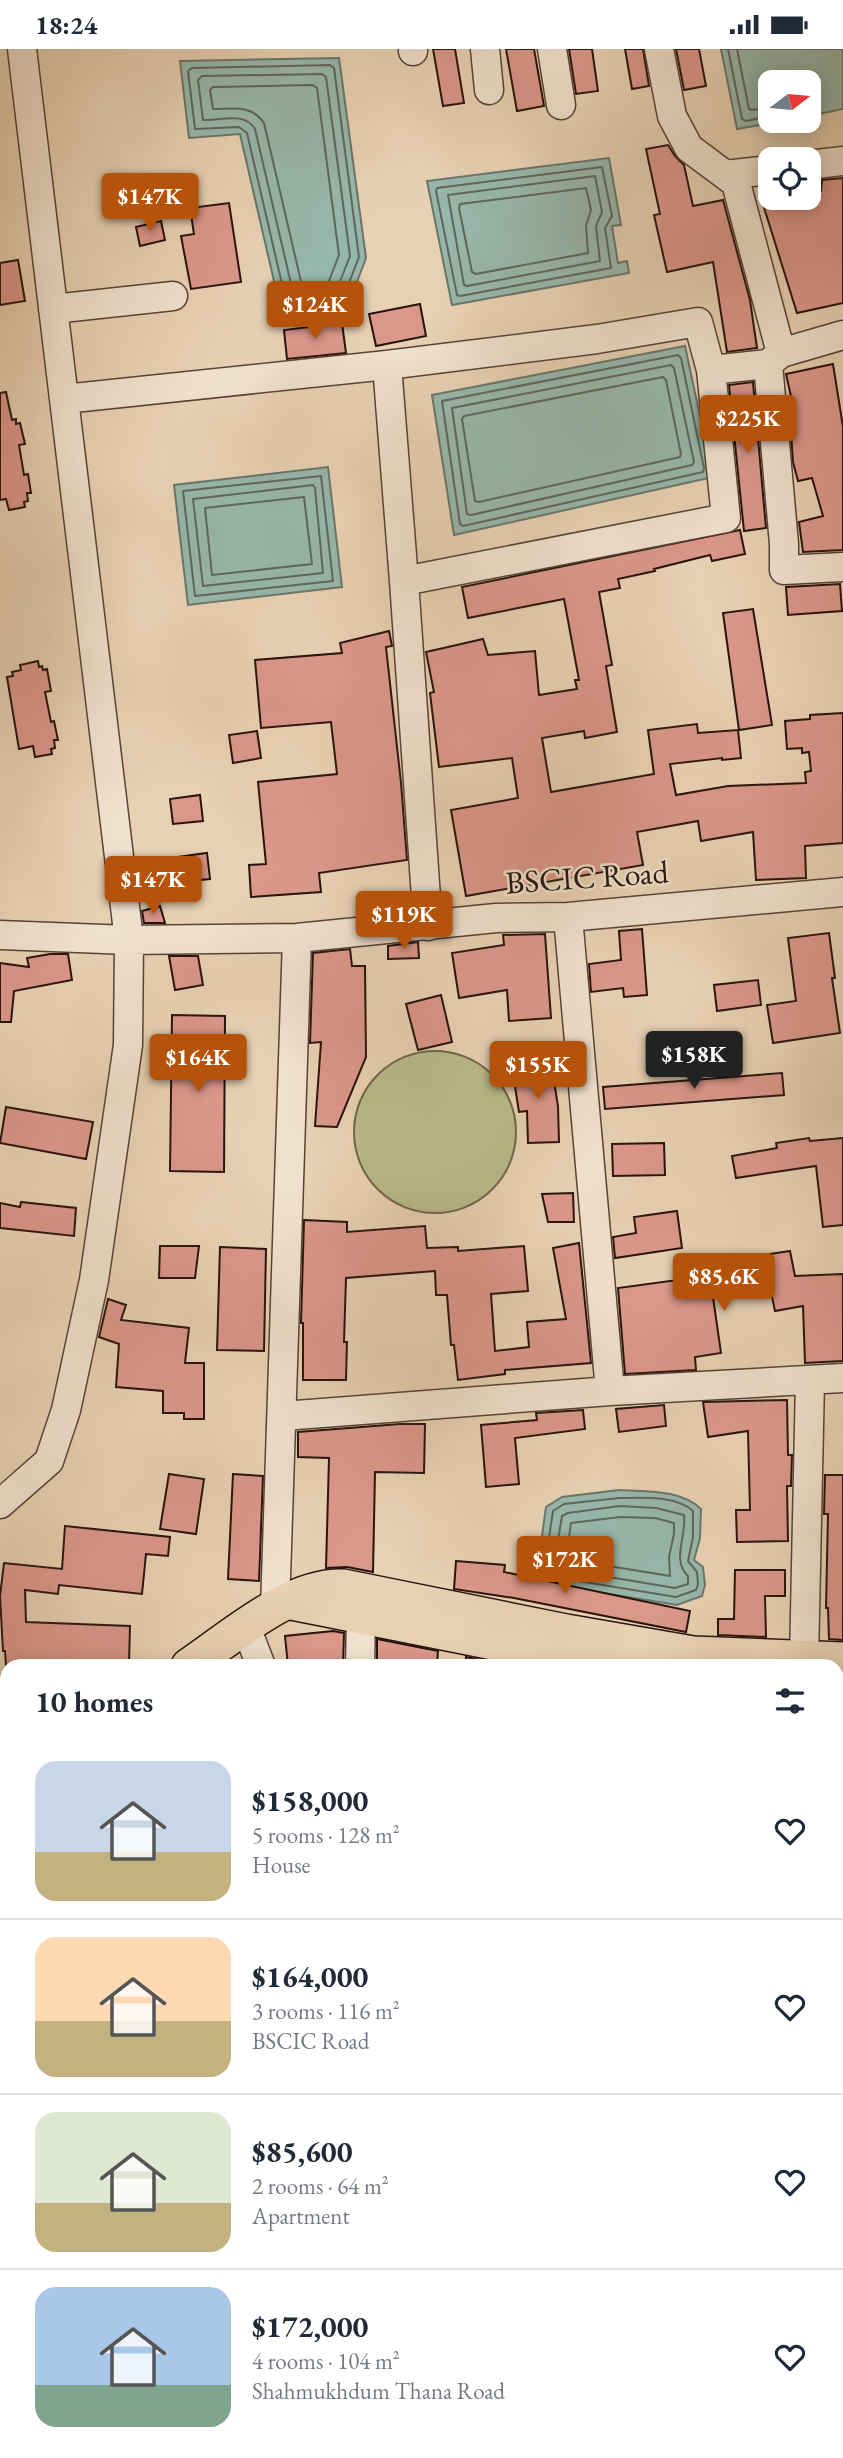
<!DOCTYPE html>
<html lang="en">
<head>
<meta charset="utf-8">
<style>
	:root { --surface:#fff; --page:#f6f6f7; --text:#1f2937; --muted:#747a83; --line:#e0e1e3; --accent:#b45309 }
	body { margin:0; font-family:"EB Garamond",serif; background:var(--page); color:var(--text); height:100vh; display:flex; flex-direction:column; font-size:26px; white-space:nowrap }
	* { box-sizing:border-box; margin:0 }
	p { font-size:23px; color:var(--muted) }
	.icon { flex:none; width:38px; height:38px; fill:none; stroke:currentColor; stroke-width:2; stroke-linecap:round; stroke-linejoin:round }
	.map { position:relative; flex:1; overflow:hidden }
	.sheet { position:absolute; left:0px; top:1610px; width:844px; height:800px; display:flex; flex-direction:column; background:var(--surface); border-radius:21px 21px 0 0; box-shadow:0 4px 18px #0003 }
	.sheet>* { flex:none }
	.needle { width:46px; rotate:74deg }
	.controls { position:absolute; left:758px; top:21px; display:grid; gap:14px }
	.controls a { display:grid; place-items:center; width:63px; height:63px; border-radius:14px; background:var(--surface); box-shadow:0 4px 18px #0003; font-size:35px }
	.price { position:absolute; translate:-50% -60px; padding:0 16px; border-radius:7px; background:var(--accent); color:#fff; font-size:23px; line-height:46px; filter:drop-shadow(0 2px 4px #0008) }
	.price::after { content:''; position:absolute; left:50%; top:42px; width:21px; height:16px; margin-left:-10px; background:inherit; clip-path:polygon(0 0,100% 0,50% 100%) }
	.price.on { background:#222; color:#fff }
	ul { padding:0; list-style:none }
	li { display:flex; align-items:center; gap:21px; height:175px; padding:0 35px }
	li+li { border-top:2px solid var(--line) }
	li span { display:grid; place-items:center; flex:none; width:196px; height:140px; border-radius:21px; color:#555 }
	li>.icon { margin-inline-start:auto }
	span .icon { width:84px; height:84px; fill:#fffc; stroke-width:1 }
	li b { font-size:30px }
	h2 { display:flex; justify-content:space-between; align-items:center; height:84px; padding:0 35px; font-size:30px }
	.status { display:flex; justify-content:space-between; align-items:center; height:49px; padding:0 35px; background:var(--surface); direction:ltr }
	.status svg { height:19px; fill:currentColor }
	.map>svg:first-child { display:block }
</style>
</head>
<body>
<div class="status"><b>18:24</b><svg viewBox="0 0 49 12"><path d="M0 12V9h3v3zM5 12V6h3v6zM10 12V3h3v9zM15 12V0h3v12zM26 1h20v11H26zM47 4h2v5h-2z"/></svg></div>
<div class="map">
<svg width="843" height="2409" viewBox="0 0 843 2409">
	<rect width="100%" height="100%" fill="#e8d1b3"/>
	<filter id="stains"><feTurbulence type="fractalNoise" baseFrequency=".00286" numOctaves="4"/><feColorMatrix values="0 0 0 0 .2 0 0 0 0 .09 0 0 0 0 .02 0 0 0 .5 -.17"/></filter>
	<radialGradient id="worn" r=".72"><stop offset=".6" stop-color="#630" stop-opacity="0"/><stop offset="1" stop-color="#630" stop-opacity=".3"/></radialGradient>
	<path fill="#b9ba8a" stroke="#70674b" stroke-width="2" d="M354 1083a81 81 0 1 1 162 0a81 81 0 1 1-162 0Z"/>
	<path fill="#97b7ac" stroke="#6a766c" stroke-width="2" d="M721 0H843V60L809 67 808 33H770V72H782L737 80Z
		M339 9 366 209 343 270 283 271 240 85 189 89 180 12Z
		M609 109 621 176 612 177 618 214 627 212 629 224 452 256 427 132Z
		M685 297 713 428 454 486 432 346Z
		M328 418 342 538 188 556 174 436Z
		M619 1441C647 1443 680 1440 701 1460L700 1489 694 1511 703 1518 705 1536 702 1547 677 1556 542 1534 538 1516 546 1458 562 1448Z"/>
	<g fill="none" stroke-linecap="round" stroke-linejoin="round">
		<path stroke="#5f665c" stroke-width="2" d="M728 0 742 70 746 72 770 67
			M737 0 749 60 752 61 770 58
			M330 16 334 19 359 208 338 262 291 264 288 261 247 84 239 78 195 80 188 22 192 19Z
			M322 25 326 28 350 207 332 253 298 255 295 252 255 80C244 62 221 72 203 71L198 31 202 27Z
			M313 36 317 39 339 206 325 242 306 244 303 241 264 74C251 55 233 60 213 60L210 41 213 38Z
			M602 118 612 167 605 179 611 219 460 247 457 246 436 142 437 139Z
			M595 127 602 163 596 177 600 212 467 237 464 236 448 146Z
			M586 139 591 161 586 176 588 204 476 225 472 223 459 159 460 155Z
			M678 306 681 309 704 419 703 423 463 477 460 475 442 352Z
			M671 316 674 319 694 413 692 416 471 466 467 465 452 359Z
			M663 328 666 331 681 405 680 408 479 453 475 452 462 370 464 367Z
			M321 427 333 532 195 547 183 442Z
			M313 436 315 439 323 524 203 537 193 450Z
			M304 448 312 515 212 526 205 459Z
			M619 1449C641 1449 676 1446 693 1462V1488L688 1512 697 1523 698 1535 696 1541 676 1548 548 1527 545 1515 553 1462 564 1455Z
			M620 1457 656 1459 684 1466C687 1487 671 1511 688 1527V1535L675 1539 555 1519 554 1515 562 1467 568 1464Z
			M620 1468 655 1469 674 1474V1485L669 1508 670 1527 566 1510 571 1474Z"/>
	</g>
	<path fill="#dc978b" stroke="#27140c" stroke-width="2" d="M433 0H455L464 54 443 57Z
		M506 0H534L544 57 517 62Z
		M569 0H592L598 42 576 45Z
		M625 0H643L649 37 632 40Z
		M676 0H699L706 37 684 41Z
		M668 96 675 107 684 116 693 157 723 151 750 251 757 299 727 303 713 213 667 223 654 166 660 165 646 100Z
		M843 129V254L797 264 761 149H808V143L821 142 822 131Z
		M229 154 241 233 191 240 181 187 194 185 190 159Z
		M161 172 165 191 140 197 136 178Z
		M18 211 25 252 0 256V214Z
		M420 255 426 287 376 297 369 265Z
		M342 274 346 304 287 310 284 281Z
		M833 315 843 378V501L803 503 799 473 823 467 812 429 798 432 793 413 791 384H794L789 362 794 361 786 325Z
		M753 333 766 479 744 482 729 336Z
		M6 343 12 371 16 370V375L20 374 25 395 19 396 24 426 28 425 31 444H27L28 452 24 453 25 458 9 461 6 450 0 451V344Z
		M740 481 745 505 712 512 710 506 654 520 655 522 618 530 620 539 599 543 612 616 606 617 617 683 585 689 584 682 542 689 551 743 654 725 648 681 697 675 698 684 738 681 741 709 722 711V709L670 715 676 746 728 737 806 734 805 723 811 722 809 703 802 704V699L787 700 785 672 810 670V666L843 664V794L805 797 806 829 756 831 753 783 701 792 698 772 637 783 643 816 466 847 451 761 518 749 512 709 439 718 430 644 434 643 426 603 483 590 488 606 535 602 539 646 577 640 575 631H579L564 550 468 569 462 538Z
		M840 535 842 562 788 566 786 538Z
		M753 560 772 676 739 681 723 564Z
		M389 582 392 597 386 598 401 734 407 811 319 824 321 843 251 848 249 816 266 815 258 733 337 725 331 673 261 679 255 611 342 604 340 594Z
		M38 612 39 618 42 617 43 621 47 620 51 642 45 643 51 673 54 672 58 691H54L55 699 51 700 52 705 35 708 33 697 19 700 7 628 13 627 12 623 21 621 20 616Z
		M257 682 261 709 233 714 229 686Z
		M200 746 203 772 173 775 170 750Z
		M207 804 210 830 180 833 177 808Z
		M160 857 165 874H144L142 862Z
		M642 880 647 946 624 948 623 939 591 943 589 915 621 911 619 882Z
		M829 884 835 929H832L840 984 773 994 767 956 796 952 788 889Z
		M545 885 551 969 509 972 507 941 459 949 452 904 504 896 503 886Z
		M418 893 419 909 388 910V897Z
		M350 900 352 917H365L366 1008 337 1078 315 1077 321 993 310 994 313 904Z
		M50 905H68L72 931 14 942 11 973H0V914L29 918 27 909Z
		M169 907H198L203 936 175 941Z
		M758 931 761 956 717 962 714 936Z
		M441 946 452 993 418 1001 406 955Z
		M172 966 225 967 224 1123 170 1122Z
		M551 1013 558 1057 559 1093 528 1094 527 1062 519 1063 512 1019Z
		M782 1024 784 1046 605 1060 603 1038Z
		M6 1058 93 1073 86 1110 0 1094Z
		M809 1089 810 1092 843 1089V1176L823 1178 816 1117 736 1129 732 1107 777 1099 776 1094Z
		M664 1094 665 1126 613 1127 612 1095Z
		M573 1144 574 1173H548L542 1145Z
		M21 1153 76 1159 74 1187 0 1179V1154L20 1158Z
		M677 1162 682 1199 615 1209 613 1188 636 1184 634 1168Z
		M304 1171 347 1173V1183L425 1177 427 1199 458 1198V1202L524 1197 528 1242 491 1245 495 1302 529 1298 527 1273 566 1270 553 1199 579 1194 591 1314 505 1321V1325L458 1331 454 1296H451L447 1246H436L435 1222 346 1229 344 1293H347L346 1331H303V1274H301Z
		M160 1197H199L195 1229H159Z
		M220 1198 266 1200 264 1302 217 1301Z
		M790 1202 795 1227 843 1225V1312L805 1314 803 1257 775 1262 769 1234 712 1241 721 1304 695 1308 696 1321 625 1325 618 1239 700 1228 698 1216Z
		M108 1250 126 1256 121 1271 189 1279 185 1314H204V1370H184V1364H163V1342L116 1338 119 1295 99 1288Z
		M787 1351 788 1406H792L791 1437H787L788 1492 737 1493 736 1461H750L748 1382 708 1388 703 1353Z
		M664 1356 666 1377 619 1383 616 1360Z
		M583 1361 585 1380 515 1389 519 1435 486 1438 481 1376 537 1371 536 1364Z
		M400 1375H425L424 1424 375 1423 373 1523 347 1518 326 1519 329 1409 298 1408V1383Z
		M169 1425 204 1430 196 1485 160 1480Z
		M233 1425 263 1427 259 1532 228 1530Z
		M825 1426H843V1591L829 1590 828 1559H826L828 1465H824Z
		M65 1477 170 1488 168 1507 146 1505 142 1545 59 1536 58 1545 25 1541 26 1573 130 1577 129 1614 49 1611V1617H6L5 1602H3L0 1547 4 1514 62 1520Z
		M456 1512 505 1516 504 1523 690 1562 686 1583 514 1549 454 1540Z
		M735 1521H785V1547H765L766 1588 718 1586V1570H734Z
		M333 1582 344 1584 343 1617H288L285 1587Z
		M377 1590 438 1602 437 1617H377Z
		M466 1608 495 1614V1617H466Z"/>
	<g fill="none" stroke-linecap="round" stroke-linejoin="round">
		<g stroke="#574336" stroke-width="31">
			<path id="minor" d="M22 0 64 350
				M413 0V2
				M485 0 489 41
				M552 0 561 56
				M659 0 672 67 689 99 736 134 781 304
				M808 116 843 112
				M725 126 770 121
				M53 260 173 247
				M843 286 781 304 768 315 784 495V521L843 518
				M404 532 387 316 597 290 698 273 711 321
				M568 868 610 1342
				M428 877 404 532 726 469 711 321 768 315
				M0 886 129 891 297 889 496 869 568 868 843 843
				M283 1367 610 1342 843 1329
				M0 1455 49 1412 66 1361 94 1231 128 996 129 891 64 350 387 316
				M275 1559 297 889
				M246 1578 261 1617
				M804 1611 810 1331
				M360 1617 361 1567
				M836 1987 840 2061H843
				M836 2141H843
				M0 2165H7
				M414 2403V2409
				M723 2403 724 2409
				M29 2409 58 2403
				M237 2409 238 2403"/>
		</g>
		<g stroke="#27140c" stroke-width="38">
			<path id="major" d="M292 1553 614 1617
				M189 1617C232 1588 290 1536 343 1538L566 1583 693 1605 843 1611
				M0 1745 7 1740"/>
		</g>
		<use href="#minor" stroke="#f0e1ce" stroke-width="28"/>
		<use href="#major" stroke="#e8d1b3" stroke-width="35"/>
	</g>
	<g text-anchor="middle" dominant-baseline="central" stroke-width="5" stroke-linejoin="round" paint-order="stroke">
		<g font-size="32" fill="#27140c" stroke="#f0e1ce">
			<text transform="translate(587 828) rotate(-4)">BSCIC Road</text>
		</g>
	</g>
	<rect width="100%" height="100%" filter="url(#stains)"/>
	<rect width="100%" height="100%" fill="url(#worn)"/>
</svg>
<div class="controls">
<a><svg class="needle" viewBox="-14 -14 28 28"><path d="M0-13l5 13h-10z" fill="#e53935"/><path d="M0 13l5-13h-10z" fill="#747a83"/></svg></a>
<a><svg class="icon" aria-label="locate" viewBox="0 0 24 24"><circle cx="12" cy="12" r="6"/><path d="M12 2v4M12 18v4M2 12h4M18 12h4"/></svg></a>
</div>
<b class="price" style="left:150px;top:184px">$147K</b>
<b class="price" style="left:315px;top:292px">$124K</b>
<b class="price" style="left:748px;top:406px">$225K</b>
<b class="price" style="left:153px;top:867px">$147K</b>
<b class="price" style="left:404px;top:902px">$119K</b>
<b class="price on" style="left:694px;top:1042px">$158K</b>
<b class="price" style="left:198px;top:1045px">$164K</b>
<b class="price" style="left:538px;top:1052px">$155K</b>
<b class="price" style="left:724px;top:1264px">$85.6K</b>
<b class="price" style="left:565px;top:1547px">$172K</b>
<section class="sheet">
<h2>10 homes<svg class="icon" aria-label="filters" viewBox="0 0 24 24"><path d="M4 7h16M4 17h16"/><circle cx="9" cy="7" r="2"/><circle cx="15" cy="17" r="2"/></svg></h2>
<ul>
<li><span style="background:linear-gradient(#c9d6e8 65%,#c2b280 0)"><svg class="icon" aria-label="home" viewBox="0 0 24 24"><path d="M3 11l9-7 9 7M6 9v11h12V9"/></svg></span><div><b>$158,000</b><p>5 rooms · 128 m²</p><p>House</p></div><svg class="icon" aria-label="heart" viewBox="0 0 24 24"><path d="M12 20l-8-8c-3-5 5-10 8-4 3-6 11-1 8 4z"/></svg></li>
<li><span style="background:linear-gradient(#ffd9b3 60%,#c2b280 0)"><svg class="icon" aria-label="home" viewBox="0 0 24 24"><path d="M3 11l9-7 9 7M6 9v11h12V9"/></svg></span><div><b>$164,000</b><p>3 rooms · 116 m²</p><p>BSCIC Road</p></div><svg class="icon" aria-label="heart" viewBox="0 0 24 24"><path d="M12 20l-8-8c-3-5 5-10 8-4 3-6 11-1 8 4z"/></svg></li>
<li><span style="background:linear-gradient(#dfe7d0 65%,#c2b280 0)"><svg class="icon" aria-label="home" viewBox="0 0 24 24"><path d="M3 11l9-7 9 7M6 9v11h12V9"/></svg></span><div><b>$85,600</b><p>2 rooms · 64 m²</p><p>Apartment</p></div><svg class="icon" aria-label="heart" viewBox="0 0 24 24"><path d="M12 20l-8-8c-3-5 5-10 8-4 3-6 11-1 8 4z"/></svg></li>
<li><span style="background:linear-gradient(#a9c7e8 70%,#7fa58c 0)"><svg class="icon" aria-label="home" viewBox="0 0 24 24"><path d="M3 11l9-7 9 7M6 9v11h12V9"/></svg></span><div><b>$172,000</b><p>4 rooms · 104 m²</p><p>Shahmukhdum Thana Road</p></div><svg class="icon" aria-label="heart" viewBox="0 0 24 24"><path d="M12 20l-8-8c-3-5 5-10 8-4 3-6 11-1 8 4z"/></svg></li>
</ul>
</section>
</div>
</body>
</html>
